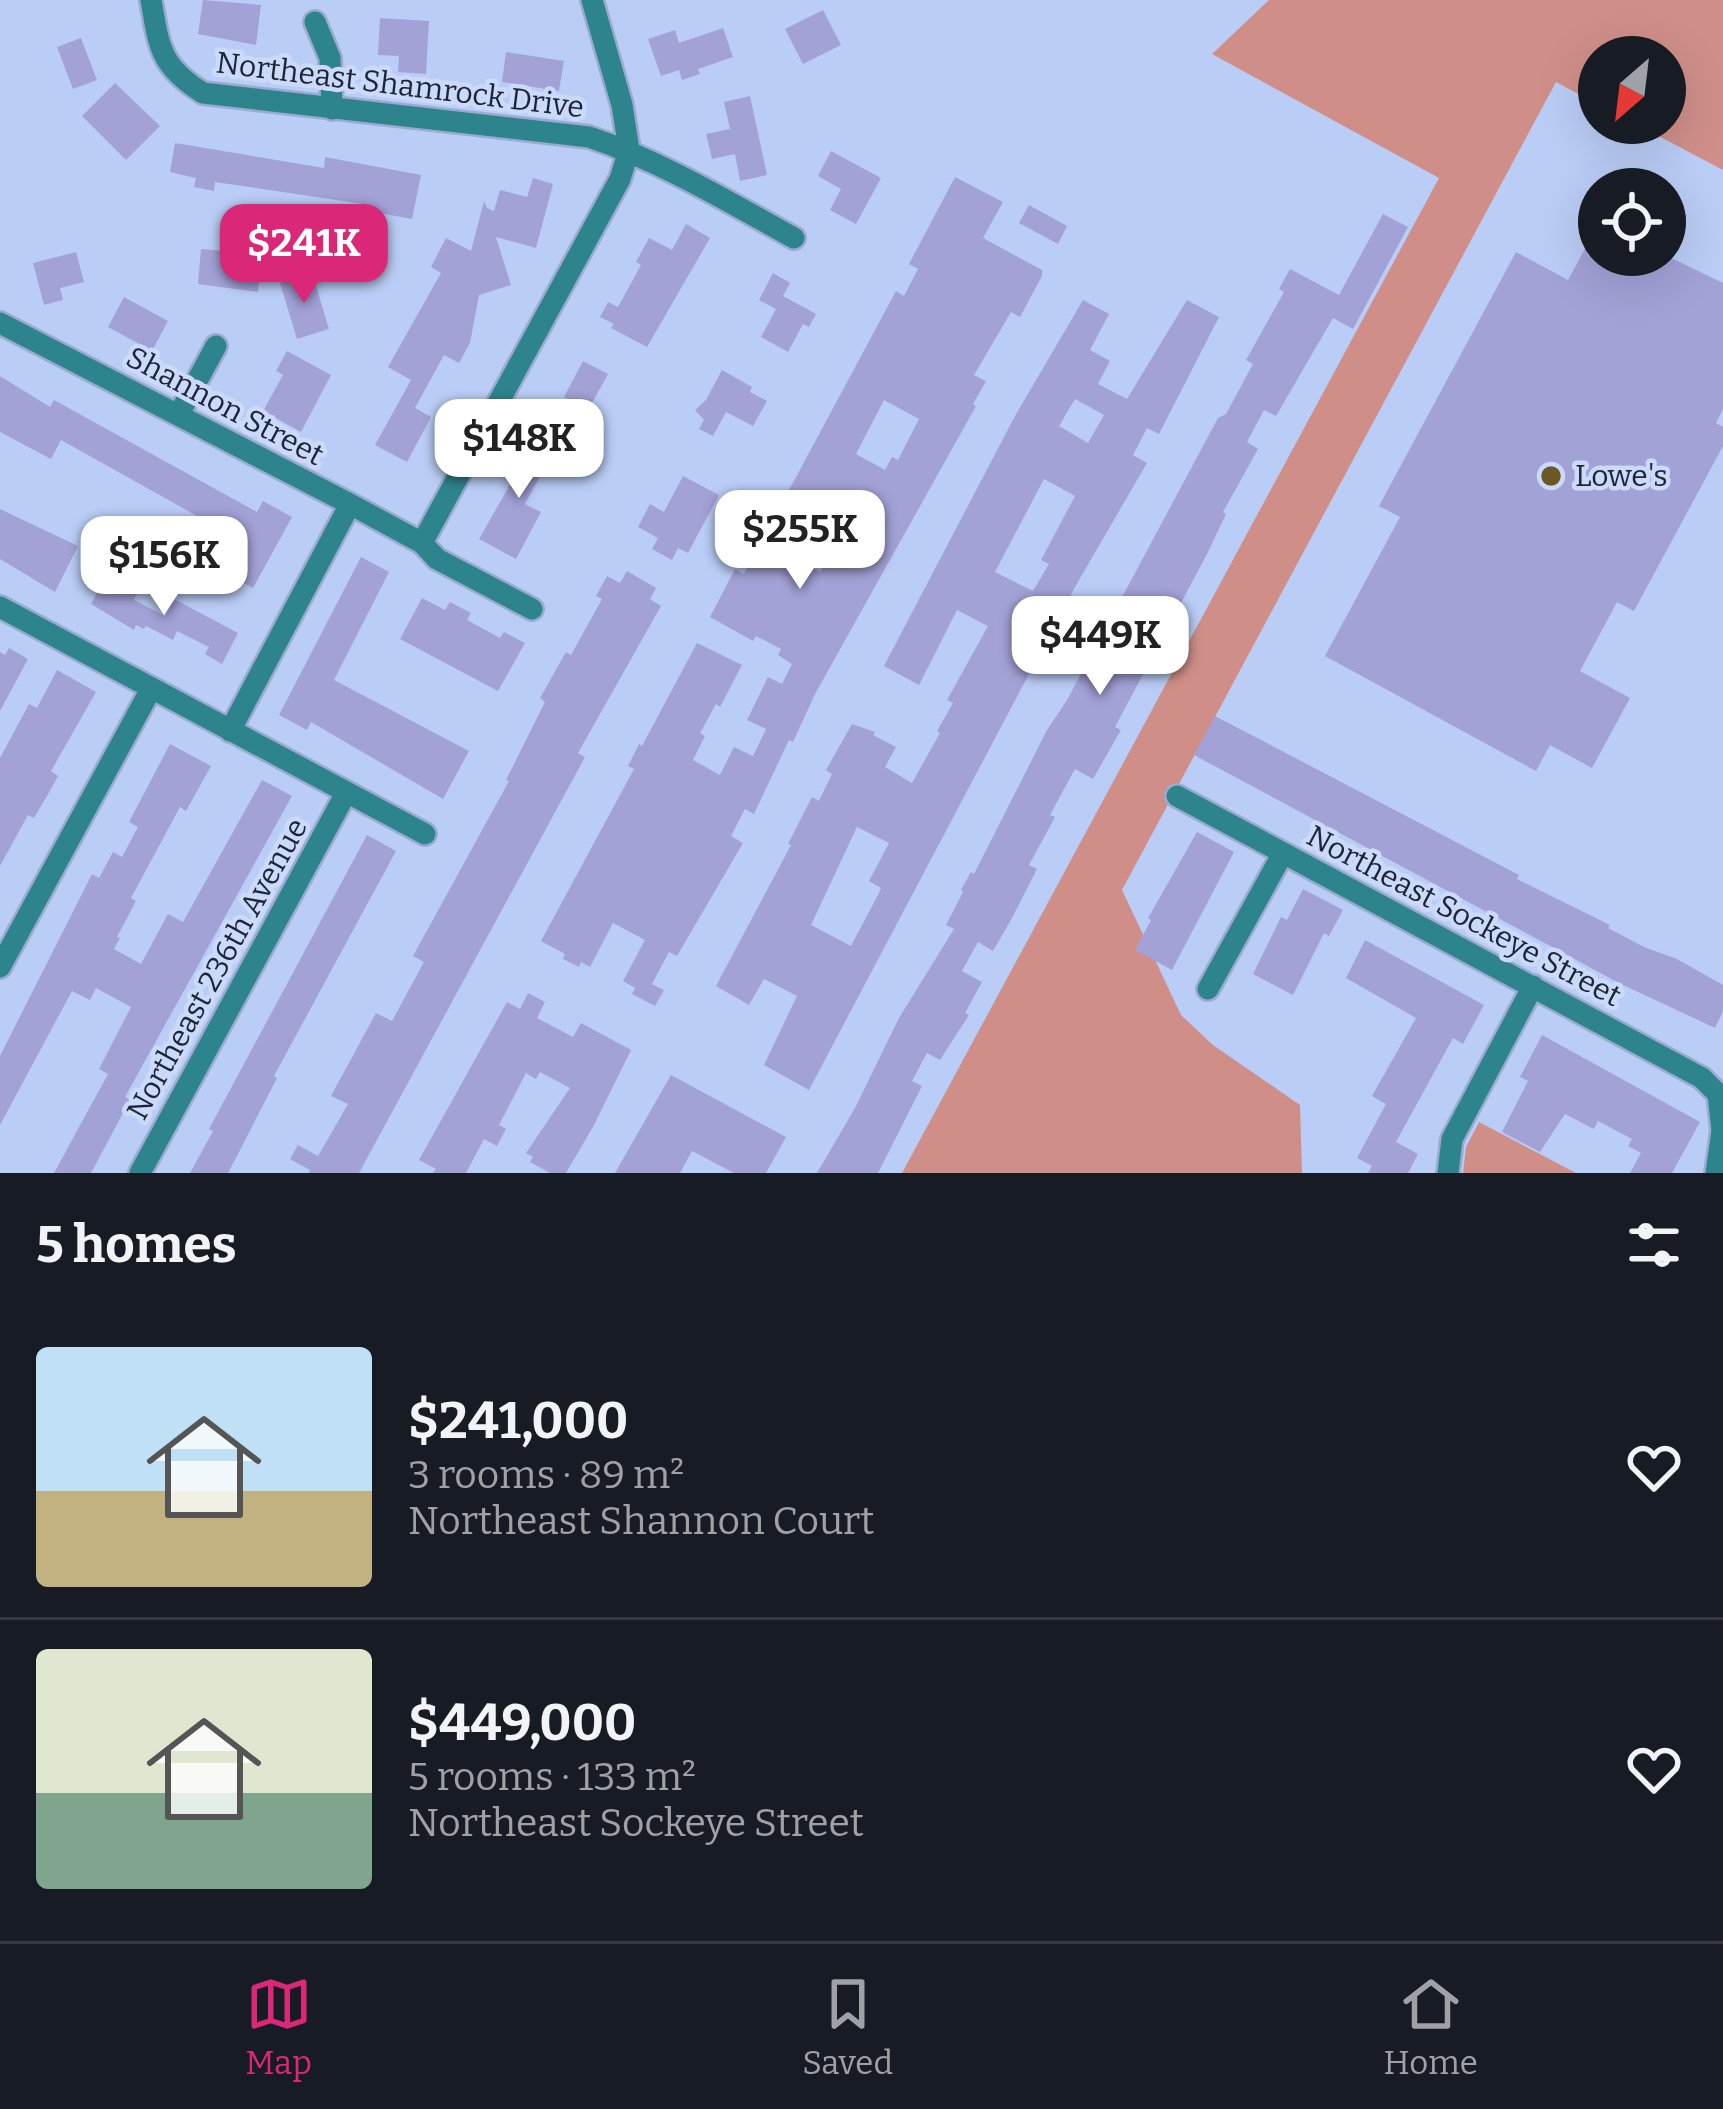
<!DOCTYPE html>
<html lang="en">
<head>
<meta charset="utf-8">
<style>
	:root { --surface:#171b24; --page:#20242c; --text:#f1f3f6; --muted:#9ea1a6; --line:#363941; --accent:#db2777 }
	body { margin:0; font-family:Bitter,serif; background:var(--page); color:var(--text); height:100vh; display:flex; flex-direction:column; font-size:45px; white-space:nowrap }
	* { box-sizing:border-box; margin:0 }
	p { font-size:39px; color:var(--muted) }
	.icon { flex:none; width:66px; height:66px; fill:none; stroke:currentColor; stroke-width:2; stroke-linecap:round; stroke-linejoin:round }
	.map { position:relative; height:1173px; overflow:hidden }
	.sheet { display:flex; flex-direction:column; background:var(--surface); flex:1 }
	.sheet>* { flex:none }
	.needle { width:78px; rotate:208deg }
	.controls { position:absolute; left:1578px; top:36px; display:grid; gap:24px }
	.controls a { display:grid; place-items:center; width:108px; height:108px; border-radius:50%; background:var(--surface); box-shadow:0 12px 48px #0002; font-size:60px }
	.price { position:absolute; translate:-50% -102px; padding:0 27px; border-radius:24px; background:#fff; color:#222; font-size:39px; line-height:78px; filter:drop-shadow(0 3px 6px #0008) }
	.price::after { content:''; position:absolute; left:50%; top:72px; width:36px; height:27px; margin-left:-18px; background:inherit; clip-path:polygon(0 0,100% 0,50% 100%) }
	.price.selected { background:var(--accent); color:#fff }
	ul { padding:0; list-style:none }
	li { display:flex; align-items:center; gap:36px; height:300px; padding:0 36px }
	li+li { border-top:3px solid var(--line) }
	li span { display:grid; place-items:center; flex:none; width:336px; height:240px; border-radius:12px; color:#555 }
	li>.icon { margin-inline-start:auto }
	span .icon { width:144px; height:144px; fill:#fffc; stroke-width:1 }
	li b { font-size:51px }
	h2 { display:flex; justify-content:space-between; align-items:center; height:144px; padding:0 36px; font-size:51px }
	.tab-bar { display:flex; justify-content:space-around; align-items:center; height:168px; border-top:3px solid var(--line); background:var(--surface); font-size:33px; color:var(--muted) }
	.tab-bar a { display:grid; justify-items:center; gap:6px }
	.tab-bar .selected { color:var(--accent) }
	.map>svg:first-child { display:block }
</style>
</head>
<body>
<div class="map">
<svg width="1723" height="1173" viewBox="0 0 1723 1173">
	<rect width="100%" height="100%" fill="#bacdf6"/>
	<path fill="#cf8f88" d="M1269 0H1723V170L1634 123H1665V57H1599V105L1556 82 1122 890 1181 1015 1213 1045 1300 1105 1302 1173H902L1439 178 1212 54Z
		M1479 1122 1576 1173H1463L1466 1147Z"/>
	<path fill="#a3a2d7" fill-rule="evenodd" d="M203 0 261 5 256 45 198 34Z
		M823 10 841 45 803 64 785 29Z
		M380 18 429 21 426 74 398 72 399 56 378 55Z
		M723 28 733 57 698 69 700 74 682 80 679 70 661 76 648 39 675 30 679 43Z
		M81 38 97 80 73 89 57 47Z
		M506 52 564 61 559 91 502 82Z
		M115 83 160 126 126 160 82 116Z
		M750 96 767 175 740 181 735 154 712 159 706 134 730 129 724 102Z
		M175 143 324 168 325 157 421 175 412 219 362 210 363 204 215 182 214 191 194 187 196 178 170 172Z
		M831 151 881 178 856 224 830 210 841 189 818 176Z
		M955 177 1003 202 983 238 1042 270V276L1020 317 1011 312 974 375 986 381 973 404 976 406 815 694 793 742 789 740 754 814 745 809 731 836 743 843 677 956 669 952 652 984 664 990 655 1006 632 994 635 988 623 981 645 940 613 923 590 967 581 962 579 967 563 959 565 954 541 941 634 769 628 766 639 744 642 746 697 643 742 665 720 707 716 704 700 733 705 736 693 760 720 775 734 747 753 756 766 729 747 720 768 677 782 684 792 664 778 655 781 649 756 636 753 641 710 617 735 569 744 574 896 291 904 296 918 269 909 264ZM884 400 919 419 898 460 892 457 885 470 856 454ZM805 529 834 545 820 572 790 556Z
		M533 178 553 184 536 248 496 237 511 285 479 295 470 343 459 363 444 355 415 408 431 417 407 462 375 445 411 380 388 367 441 273 431 267 446 238 471 251 484 201 487 208 494 211 500 190 527 197Z
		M1665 203 1687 215 1665 255 1723 283V409L1716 423 1723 427V446L1634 611 1617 602 1580 671 1630 698 1592 768 1550 745 1536 771 1325 656 1400 517 1379 506 1516 252 1568 280 1599 223V255H1665Z
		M1029 205 1067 226 1058 244 1019 223Z
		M1383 214 1408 227 1353 329 1333 318 1276 416 1264 410 1247 442 1258 449 1223 512 1226 514 1207 554 1115 727 1121 730 1093 779 1075 769 1050 815 1055 817 1029 865 1037 869 1012 918 993 951 978 942 962 971 982 982 965 1013 969 1015 940 1060 927 1053 912 1081 922 1086 878 1173H817L855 1108 899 1018 954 929 946 925 963 892 961 890 971 872 974 874 1047 730 1067 700 1218 418 1226 414 1253 364 1246 360 1284 292 1279 289 1290 269 1339 295Z
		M686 224 710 238 647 347 611 328 614 324 600 317 608 302 618 307 641 265 636 262 649 238 672 250Z
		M201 249 261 254 258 292 198 284Z
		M76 252 84 282 60 288 63 300 44 305 33 263Z
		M312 273 329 329 297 339 280 283Z
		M773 273 790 283 783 296 816 314 809 327 803 324 788 352 761 337 776 309 759 300Z
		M124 297 168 321 152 351 108 327Z
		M1083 300 1109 314 1090 350 1110 361 1098 384 1127 399 1187 300 1219 317 1159 434 1147 428 1133 455 1147 463 1075 587 809 1090 764 1065 797 996 764 979 749 1005 716 986 791 845 788 844 812 797 819 801 832 774 826 770 852 724 875 732 873 735 896 747 885 767 912 783 940 733 937 731 953 703 947 700 988 626 957 610 919 685 884 666 1015 416ZM1075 399 1104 415 1088 443 1059 426ZM1044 479 1075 496 1041 560 1049 564 1033 591 995 572ZM857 827 889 843 869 881 881 888 879 893 851 946 811 925Z
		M287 351 331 375 301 432 263 411 283 375 276 371Z
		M583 361 608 374 588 410 564 397Z
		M722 370 752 387 750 392 767 401 753 426 726 412 713 436 699 429 704 420 695 410 706 400Z
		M0 376 50 407 54 400 257 512 263 501 292 517 253 588 225 573 242 541 61 440 51 459 0 432Z
		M528 440 563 459 554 475 544 469 525 504 541 512 516 559 479 539 515 476 510 473Z
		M683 476 719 495 688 553 678 548 672 560 652 549 658 538 638 527 650 504 664 512Z
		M0 509 78 546 55 592 0 559Z
		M361 557 389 572 334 680 469 751 443 799 311 722 307 730 279 715Z
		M627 571 656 588 650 599 661 606 578 753 585 757 359 1173H309L310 1170 290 1159 298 1145 318 1156 348 1104 331 1096 376 1013 392 1021 424 962 413 956 509 781 506 780 545 702 540 698 566 652 571 655 602 599 596 596 607 576 620 583Z
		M112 575 139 590 134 600 165 616 174 599 238 633 222 664 205 654 209 647 177 631 173 640 146 626 144 629 136 625 134 630 91 604 103 581 108 584Z
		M422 598 445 610 450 602 471 613 467 620 500 638 504 632 525 643 498 691 400 639Z
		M9 648 28 659 0 711V652L5 655Z
		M57 670 96 692 51 771 58 776 47 796 34 818 28 815 0 866V758L29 704 37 708Z
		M1215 716 1519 875 1517 879 1610 925 1608 928 1644 947 1677 959 1723 985V1011L1715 1028 1619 983 1194 755Z
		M170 744 211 766 186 811 180 807 131 898 136 901 117 937 120 938 114 949 141 964 168 914 183 922 262 780 292 796 125 1097 130 1100 91 1173H54L108 1074 99 1069 131 1007 96 988 90 1000 72 991 0 1125V1056L92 874 99 878 113 852 122 857 138 827 129 822Z
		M1197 832 1234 852 1172 970 1135 950 1151 920 1148 918Z
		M367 835 396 851 274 1076 277 1078 237 1156 228 1173H190L213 1131 209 1129Z
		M1303 889 1343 910 1329 936 1324 933 1293 995 1253 974 1281 917 1287 920Z
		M1365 940 1484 1005 1463 1044 1453 1038 1396 1142 1418 1154 1408 1173H1368L1372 1166 1357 1158 1386 1104 1372 1096 1416 1018 1346 978Z
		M528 993 545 1002 537 1018 573 1037 581 1023 631 1050 594 1125 566 1173H550L530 1162 533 1157 526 1153 570 1088 540 1072 536 1079 526 1073 499 1125 506 1129 497 1146 484 1139 466 1173H433L436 1169 419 1160 507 1002 520 1009Z
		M1542 1035 1700 1122 1672 1173H1630L1641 1153 1628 1146 1632 1139 1598 1121 1594 1129 1565 1114 1540 1152 1502 1132 1528 1081 1520 1077Z
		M671 1075 786 1137 766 1173H734L692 1151 680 1173H615Z"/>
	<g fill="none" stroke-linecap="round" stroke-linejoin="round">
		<g stroke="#9aabd0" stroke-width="26">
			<path id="street" d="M151 0C159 47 160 66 203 93L589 137C661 161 727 201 794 238
				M315 22 330 58 332 109
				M0 323 350 504 422 543 437 559 532 609
				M179 414 216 346
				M422 543 620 179 629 150 622 105 592 0
				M0 607 425 834
				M230 731 350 504
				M1177 796 1702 1078 1718 1094
				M0 967 151 689
				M1208 989 1283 853
				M140 1173 346 793
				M1448 1173 1452 1139 1533 986
				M1716 1173 1722 1131 1718 1094"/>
		</g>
		<use href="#street" stroke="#2e848d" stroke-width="21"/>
	</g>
	<circle fill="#6c5726" stroke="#cbdaf9" stroke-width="4.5" cx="1551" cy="476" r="12"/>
	<g text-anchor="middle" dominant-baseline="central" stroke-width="9" stroke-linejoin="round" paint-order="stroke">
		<g font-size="30" fill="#1c2438" stroke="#cbdaf9">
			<text transform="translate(400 85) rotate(7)">Northeast Shamrock Drive</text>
			<text transform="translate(225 406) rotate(28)">Shannon Street</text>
			<text transform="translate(1464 916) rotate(28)">Northeast Sockeye Street</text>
			<text transform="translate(217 969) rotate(-61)">Northeast 236th Avenue</text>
		</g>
		<g font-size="30" fill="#1c2438" stroke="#cbdaf9" text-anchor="start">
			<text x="1575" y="476">Lowe's</text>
		</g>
	</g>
</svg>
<div class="controls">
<a><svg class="needle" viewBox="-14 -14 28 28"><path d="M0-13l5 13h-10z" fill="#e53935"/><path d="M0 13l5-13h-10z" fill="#9ea1a6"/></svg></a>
<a><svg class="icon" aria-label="locate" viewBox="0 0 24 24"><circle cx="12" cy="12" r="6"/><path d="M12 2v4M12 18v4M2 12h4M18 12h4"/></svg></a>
</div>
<b class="price selected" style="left:304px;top:306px">$241K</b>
<b class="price" style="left:519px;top:501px">$148K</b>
<b class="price" style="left:800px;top:592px">$255K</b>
<b class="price" style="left:164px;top:618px">$156K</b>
<b class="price" style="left:1100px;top:698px">$449K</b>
</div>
<section class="sheet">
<h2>5 homes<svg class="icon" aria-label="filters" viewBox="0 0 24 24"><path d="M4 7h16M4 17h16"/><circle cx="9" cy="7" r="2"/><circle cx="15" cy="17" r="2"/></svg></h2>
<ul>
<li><span style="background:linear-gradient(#bfe0f5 60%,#c2b280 0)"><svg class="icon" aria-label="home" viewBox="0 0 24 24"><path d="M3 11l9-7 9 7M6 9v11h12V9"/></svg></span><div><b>$241,000</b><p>3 rooms · 89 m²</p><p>Northeast Shannon Court</p></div><svg class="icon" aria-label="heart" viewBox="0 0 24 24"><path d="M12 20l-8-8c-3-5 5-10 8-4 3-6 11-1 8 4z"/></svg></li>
<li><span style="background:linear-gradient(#dfe7d0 60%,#7fa58c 0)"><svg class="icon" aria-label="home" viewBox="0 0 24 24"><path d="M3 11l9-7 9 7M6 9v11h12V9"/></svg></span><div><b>$449,000</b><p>5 rooms · 133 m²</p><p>Northeast Sockeye Street</p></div><svg class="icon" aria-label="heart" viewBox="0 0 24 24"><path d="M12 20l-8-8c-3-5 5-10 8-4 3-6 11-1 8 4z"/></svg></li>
</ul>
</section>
<nav class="tab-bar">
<a class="selected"><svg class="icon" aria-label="map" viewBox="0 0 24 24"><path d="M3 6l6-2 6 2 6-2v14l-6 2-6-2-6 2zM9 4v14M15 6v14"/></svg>Map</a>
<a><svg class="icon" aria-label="saved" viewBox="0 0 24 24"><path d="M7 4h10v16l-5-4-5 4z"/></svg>Saved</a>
<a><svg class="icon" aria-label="home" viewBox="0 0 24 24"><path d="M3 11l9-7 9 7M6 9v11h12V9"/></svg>Home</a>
</nav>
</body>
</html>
